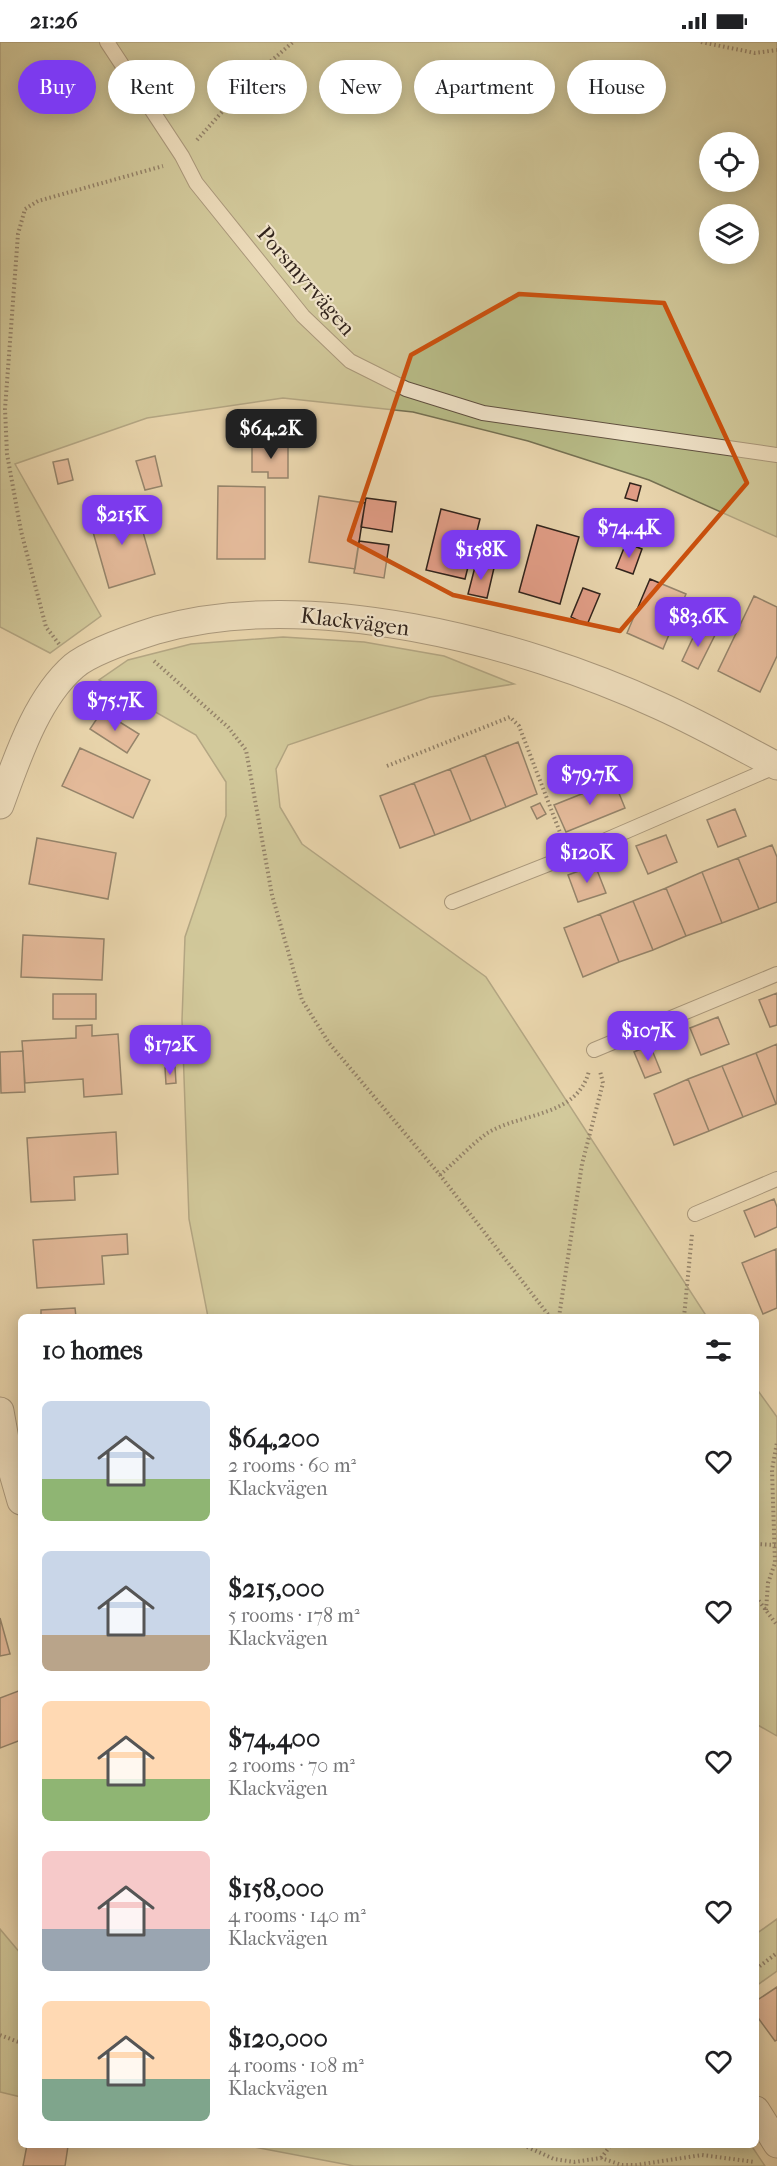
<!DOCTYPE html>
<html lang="en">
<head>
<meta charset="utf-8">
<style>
	:root { --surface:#fff; --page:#f6f6f6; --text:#202124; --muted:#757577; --accent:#7c3aed }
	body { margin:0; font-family:"IM FELL French Canon",serif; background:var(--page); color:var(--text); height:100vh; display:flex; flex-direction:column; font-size:22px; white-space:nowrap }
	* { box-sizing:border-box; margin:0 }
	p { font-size:20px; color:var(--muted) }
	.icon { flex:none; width:33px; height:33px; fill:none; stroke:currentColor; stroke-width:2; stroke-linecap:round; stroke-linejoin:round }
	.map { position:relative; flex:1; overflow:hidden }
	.sheet { position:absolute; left:18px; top:1272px; width:741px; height:834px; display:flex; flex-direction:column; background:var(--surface); border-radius:9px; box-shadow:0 3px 15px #0003 }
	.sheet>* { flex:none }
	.hud { position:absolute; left:18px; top:18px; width:741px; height:54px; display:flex; gap:12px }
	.buttons { position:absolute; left:699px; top:90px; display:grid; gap:12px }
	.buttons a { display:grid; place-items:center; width:60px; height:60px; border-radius:50%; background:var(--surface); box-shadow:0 3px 15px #0003; font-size:30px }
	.price { position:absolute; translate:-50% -51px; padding:0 14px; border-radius:12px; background:var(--accent); color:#fff; font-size:20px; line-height:39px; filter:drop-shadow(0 2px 3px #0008) }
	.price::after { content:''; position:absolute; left:50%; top:36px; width:18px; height:14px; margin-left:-9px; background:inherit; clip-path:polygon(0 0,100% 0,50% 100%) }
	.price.on { background:#222; color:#fff }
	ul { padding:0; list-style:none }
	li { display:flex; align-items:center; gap:18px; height:150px; padding:0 24px }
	li span { display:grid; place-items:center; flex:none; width:168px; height:120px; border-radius:9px; color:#555 }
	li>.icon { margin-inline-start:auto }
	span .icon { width:72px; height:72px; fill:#fffc; stroke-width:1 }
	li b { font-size:26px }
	h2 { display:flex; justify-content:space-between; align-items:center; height:72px; padding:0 24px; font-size:26px }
	.tag { padding:0 21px; border-radius:27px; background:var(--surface); box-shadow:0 3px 15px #0003; font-size:21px; line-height:54px }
	.tag.on { background:var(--accent); color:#fff }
	.status { display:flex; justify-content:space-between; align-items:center; height:42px; padding:0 30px; background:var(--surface); direction:ltr }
	.status svg { height:16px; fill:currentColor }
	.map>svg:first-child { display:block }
</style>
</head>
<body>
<div class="status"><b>21:26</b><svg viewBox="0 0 49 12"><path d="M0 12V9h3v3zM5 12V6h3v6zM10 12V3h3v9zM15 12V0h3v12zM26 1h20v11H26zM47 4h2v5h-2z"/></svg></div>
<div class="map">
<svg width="777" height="2124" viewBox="0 0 777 2124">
	<rect width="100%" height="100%" fill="#e8d4ac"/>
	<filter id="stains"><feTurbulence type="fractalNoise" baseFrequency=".00333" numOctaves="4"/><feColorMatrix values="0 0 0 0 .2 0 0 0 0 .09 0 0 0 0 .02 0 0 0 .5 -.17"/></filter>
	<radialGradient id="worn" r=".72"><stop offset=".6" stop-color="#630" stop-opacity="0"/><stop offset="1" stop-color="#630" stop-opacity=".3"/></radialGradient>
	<path fill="#b8bc88" stroke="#757052" stroke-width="1.5" fill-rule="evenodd" d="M0 0H777V495L649 438 528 399 413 370 283 356 147 376 15 422 101 574 50 611 0 585ZM710 100H748V140H710ZM710 172H748V212H710Z
		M283 595 364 600 444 614 514 642 430 655 288 703 276 727 280 765 302 802 486 935 707 1275H208L189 1177 182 978 185 895 226 774V740L196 693 99 638 128 618 191 602Z
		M756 1346 777 1375V1694L756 1682Z
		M777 1877V1929L756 1944V1892Z
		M0 1887 21 1912V2055L0 2050Z
		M243 2103H751L765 2124H354Z"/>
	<path fill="#e09c85" stroke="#32241c" stroke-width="1.5" d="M252 403H288V436H268V430H252Z
		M155 414 162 444 145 448 136 419Z
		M68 417 73 438 58 442 53 420Z
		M630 441 641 444 637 459 625 456Z
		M218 444 265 445V517H217Z
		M319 454 365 461 355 527 309 520Z
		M366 456 396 460 392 490 361 485Z
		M135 462 155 532 109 546 89 476Z
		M441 467 480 477 465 537 426 528Z
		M537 483 579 495 560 562 519 550Z
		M359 499 389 503 384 536 354 531Z
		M626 501 642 507 633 532 616 526Z
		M476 521 494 526 487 556 468 552Z
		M650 537 686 552 663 607 627 591Z
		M583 546 600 552 587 583 571 575Z
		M754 554 777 565V614L760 650 718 629Z
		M698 585 715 593 698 627 682 619Z
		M102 669 139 692 127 711 90 687Z
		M518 700 537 752 506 765 485 713Z
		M80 706 150 738 133 776 62 744Z
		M485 713 506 765 471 779 450 727Z
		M450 727 471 779 435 793 414 741Z
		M614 739 625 766 566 790 554 763Z
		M414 741 435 793 400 806 380 754Z
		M540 761 546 772 537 777 531 765Z
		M735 767 746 794 718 805 707 778Z
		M666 793 677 820 648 832 636 804Z
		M37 796 116 811 108 857 29 842Z
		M772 803 777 815V860L759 867 738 816Z
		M738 816 759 867 722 881 702 830Z
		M595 823 606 851 578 860 568 833Z
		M702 830 722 881 686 894 666 846Z
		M666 846 686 894 653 908 633 859Z
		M633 859 653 908 619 920 600 872Z
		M600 872 619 920 583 935 564 886Z
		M23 893 104 897 102 938 21 935Z
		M777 951V983L770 985 759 958Z
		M53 952H96V977H53Z
		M718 975 729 1002 701 1013 690 986Z
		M92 983V994L118 992 122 1052 84 1055 83 1037 25 1041 22 999 76 996V984Z
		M777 1002V1061L776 1062 756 1011Z
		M650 1003 661 1030 645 1036 634 1010Z
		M23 1009 25 1050 1 1051 0 1010Z
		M756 1011 776 1062 743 1075 722 1024Z
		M722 1024 743 1075 709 1089 688 1037Z
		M175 1025 176 1041 166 1042 165 1026Z
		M688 1037 709 1089 674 1103 654 1052Z
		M116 1090 118 1132 74 1135 75 1158 31 1160 27 1096Z
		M774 1157 777 1165V1185L755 1195 744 1169Z
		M127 1192 128 1212 102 1214 104 1242 37 1246 33 1198Z
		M776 1207 777 1266 763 1272 742 1221Z
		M75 1266 76 1275H41V1268Z
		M0 1576 10 1612 0 1614Z
		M21 1648V1698L0 1706V1656Z
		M777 1945V1998L775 1999 756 1973V1959Z
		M27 2103 68 2104 65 2124H23Z"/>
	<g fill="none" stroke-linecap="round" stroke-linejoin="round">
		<g stroke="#605040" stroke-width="16">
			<path id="lane" d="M107 0 182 114 196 141 303 274 350 319 406 347 483 371 777 413
				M452 860 569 814 777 724
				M594 1008 777 932
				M695 1172 777 1137"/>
		</g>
		<g stroke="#605040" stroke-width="29">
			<path id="street" d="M0 763C17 717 36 657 74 624 92 609 135 595 157 588 309 545 519 599 660 664 700 682 739 704 777 724
				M0 1369 8 1414 21 1459
				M756 2068 777 2102"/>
		</g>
		<path stroke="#32241c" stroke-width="4" stroke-dasharray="1.5 3" stroke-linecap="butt" d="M701 0 755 11 777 8
			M197 98 255 33 293 0
			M59 602 46 585 21 489 7 412 5 367 18 192 25 167 38 159 163 124
			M154 619 228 685 246 708 272 853 302 958 329 1001 440 1133 550 1275
			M387 724 510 675 519 684 561 793
			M440 1133C455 1120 470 1104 486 1092 520 1070 577 1076 589 1029
			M559 1275 582 1122 603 1041 600 1029
			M684 1275 692 1192
			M756 1502 776 1503
			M756 1555 777 1583
			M766 1568 768 1541 775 1521 772 1428 777 1400
			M756 1927 777 1911
			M0 1993 21 2001
			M523 2103 554 2117 574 2120 601 2116 622 2123H636L702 2113 755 2120
			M601 2116 611 2103"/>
		<use href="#lane" stroke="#f0e3c9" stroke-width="14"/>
		<use href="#street" stroke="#f0e3c9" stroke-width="27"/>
	</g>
	<path d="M0 0H777V2124H0ZM519 252 664 261 747 441 620 589 453 553 349 498 411 313Z" fill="#e8d4ac" fill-opacity=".55" fill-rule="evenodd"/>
	<path fill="none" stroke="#cd510e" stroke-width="4.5" stroke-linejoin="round" d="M519 252 664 261 747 441 620 589 453 553 349 498 411 313Z"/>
	<g text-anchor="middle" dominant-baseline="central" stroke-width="4.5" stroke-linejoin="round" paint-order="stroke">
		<g font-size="22" fill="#32241c" stroke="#f0e3c9">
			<text transform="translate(306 239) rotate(49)">Porsmyrvägen</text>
			<text transform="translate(355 580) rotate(7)">Klackvägen</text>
		</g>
	</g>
	<rect width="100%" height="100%" filter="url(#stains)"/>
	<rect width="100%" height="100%" fill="url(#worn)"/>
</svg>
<div class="buttons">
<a><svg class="icon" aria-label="locate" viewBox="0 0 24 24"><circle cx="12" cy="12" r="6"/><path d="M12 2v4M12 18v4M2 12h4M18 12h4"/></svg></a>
<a><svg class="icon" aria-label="layers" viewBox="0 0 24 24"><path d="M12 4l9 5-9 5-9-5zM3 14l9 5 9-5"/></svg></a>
</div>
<b class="price on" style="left:271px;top:418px">$64.2K</b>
<b class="price" style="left:122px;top:504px">$215K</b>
<b class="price" style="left:629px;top:517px">$74.4K</b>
<b class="price" style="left:481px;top:539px">$158K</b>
<b class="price" style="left:698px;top:606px">$83.6K</b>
<b class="price" style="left:115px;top:690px">$75.7K</b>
<b class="price" style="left:590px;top:764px">$79.7K</b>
<b class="price" style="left:587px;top:842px">$120K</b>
<b class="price" style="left:648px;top:1020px">$107K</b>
<b class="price" style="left:170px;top:1034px">$172K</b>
<div class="hud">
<a class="tag on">Buy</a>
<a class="tag">Rent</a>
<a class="tag">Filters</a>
<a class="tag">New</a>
<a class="tag">Apartment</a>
<a class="tag">House</a>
</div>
<section class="sheet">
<h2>10 homes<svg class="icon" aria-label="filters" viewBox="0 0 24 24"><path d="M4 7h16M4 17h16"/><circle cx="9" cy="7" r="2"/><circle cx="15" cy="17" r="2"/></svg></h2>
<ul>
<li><span style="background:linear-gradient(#c9d6e8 65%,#8fb573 0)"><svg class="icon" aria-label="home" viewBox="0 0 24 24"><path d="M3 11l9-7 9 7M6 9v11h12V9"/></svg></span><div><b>$64,200</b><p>2 rooms · 60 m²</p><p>Klackvägen</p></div><svg class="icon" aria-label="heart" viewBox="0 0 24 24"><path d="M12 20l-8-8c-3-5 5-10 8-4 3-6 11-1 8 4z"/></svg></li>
<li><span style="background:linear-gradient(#c9d6e8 70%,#b9a48a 0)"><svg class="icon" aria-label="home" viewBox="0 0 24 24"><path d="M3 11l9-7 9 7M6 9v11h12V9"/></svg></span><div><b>$215,000</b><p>5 rooms · 178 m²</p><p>Klackvägen</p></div><svg class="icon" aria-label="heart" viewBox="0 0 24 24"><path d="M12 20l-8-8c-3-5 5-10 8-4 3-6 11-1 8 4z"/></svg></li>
<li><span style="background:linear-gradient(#ffd9b3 65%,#8fb573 0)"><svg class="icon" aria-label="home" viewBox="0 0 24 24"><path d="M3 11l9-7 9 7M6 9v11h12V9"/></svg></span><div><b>$74,400</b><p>2 rooms · 70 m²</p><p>Klackvägen</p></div><svg class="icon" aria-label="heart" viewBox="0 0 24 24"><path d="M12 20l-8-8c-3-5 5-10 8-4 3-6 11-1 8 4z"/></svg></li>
<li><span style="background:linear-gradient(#f6c9c9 65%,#9aa5b1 0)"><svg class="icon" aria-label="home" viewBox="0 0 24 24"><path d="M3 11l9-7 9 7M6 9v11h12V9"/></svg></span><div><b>$158,000</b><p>4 rooms · 140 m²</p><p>Klackvägen</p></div><svg class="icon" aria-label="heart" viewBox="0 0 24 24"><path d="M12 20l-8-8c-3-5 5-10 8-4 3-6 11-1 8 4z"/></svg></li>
<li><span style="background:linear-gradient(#ffd9b3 65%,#7fa58c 0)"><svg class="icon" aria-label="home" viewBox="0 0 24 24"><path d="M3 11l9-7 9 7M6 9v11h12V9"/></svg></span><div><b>$120,000</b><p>4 rooms · 108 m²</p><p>Klackvägen</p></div><svg class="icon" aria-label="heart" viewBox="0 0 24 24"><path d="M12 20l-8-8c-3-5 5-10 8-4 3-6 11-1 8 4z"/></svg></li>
</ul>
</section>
</div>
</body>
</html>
